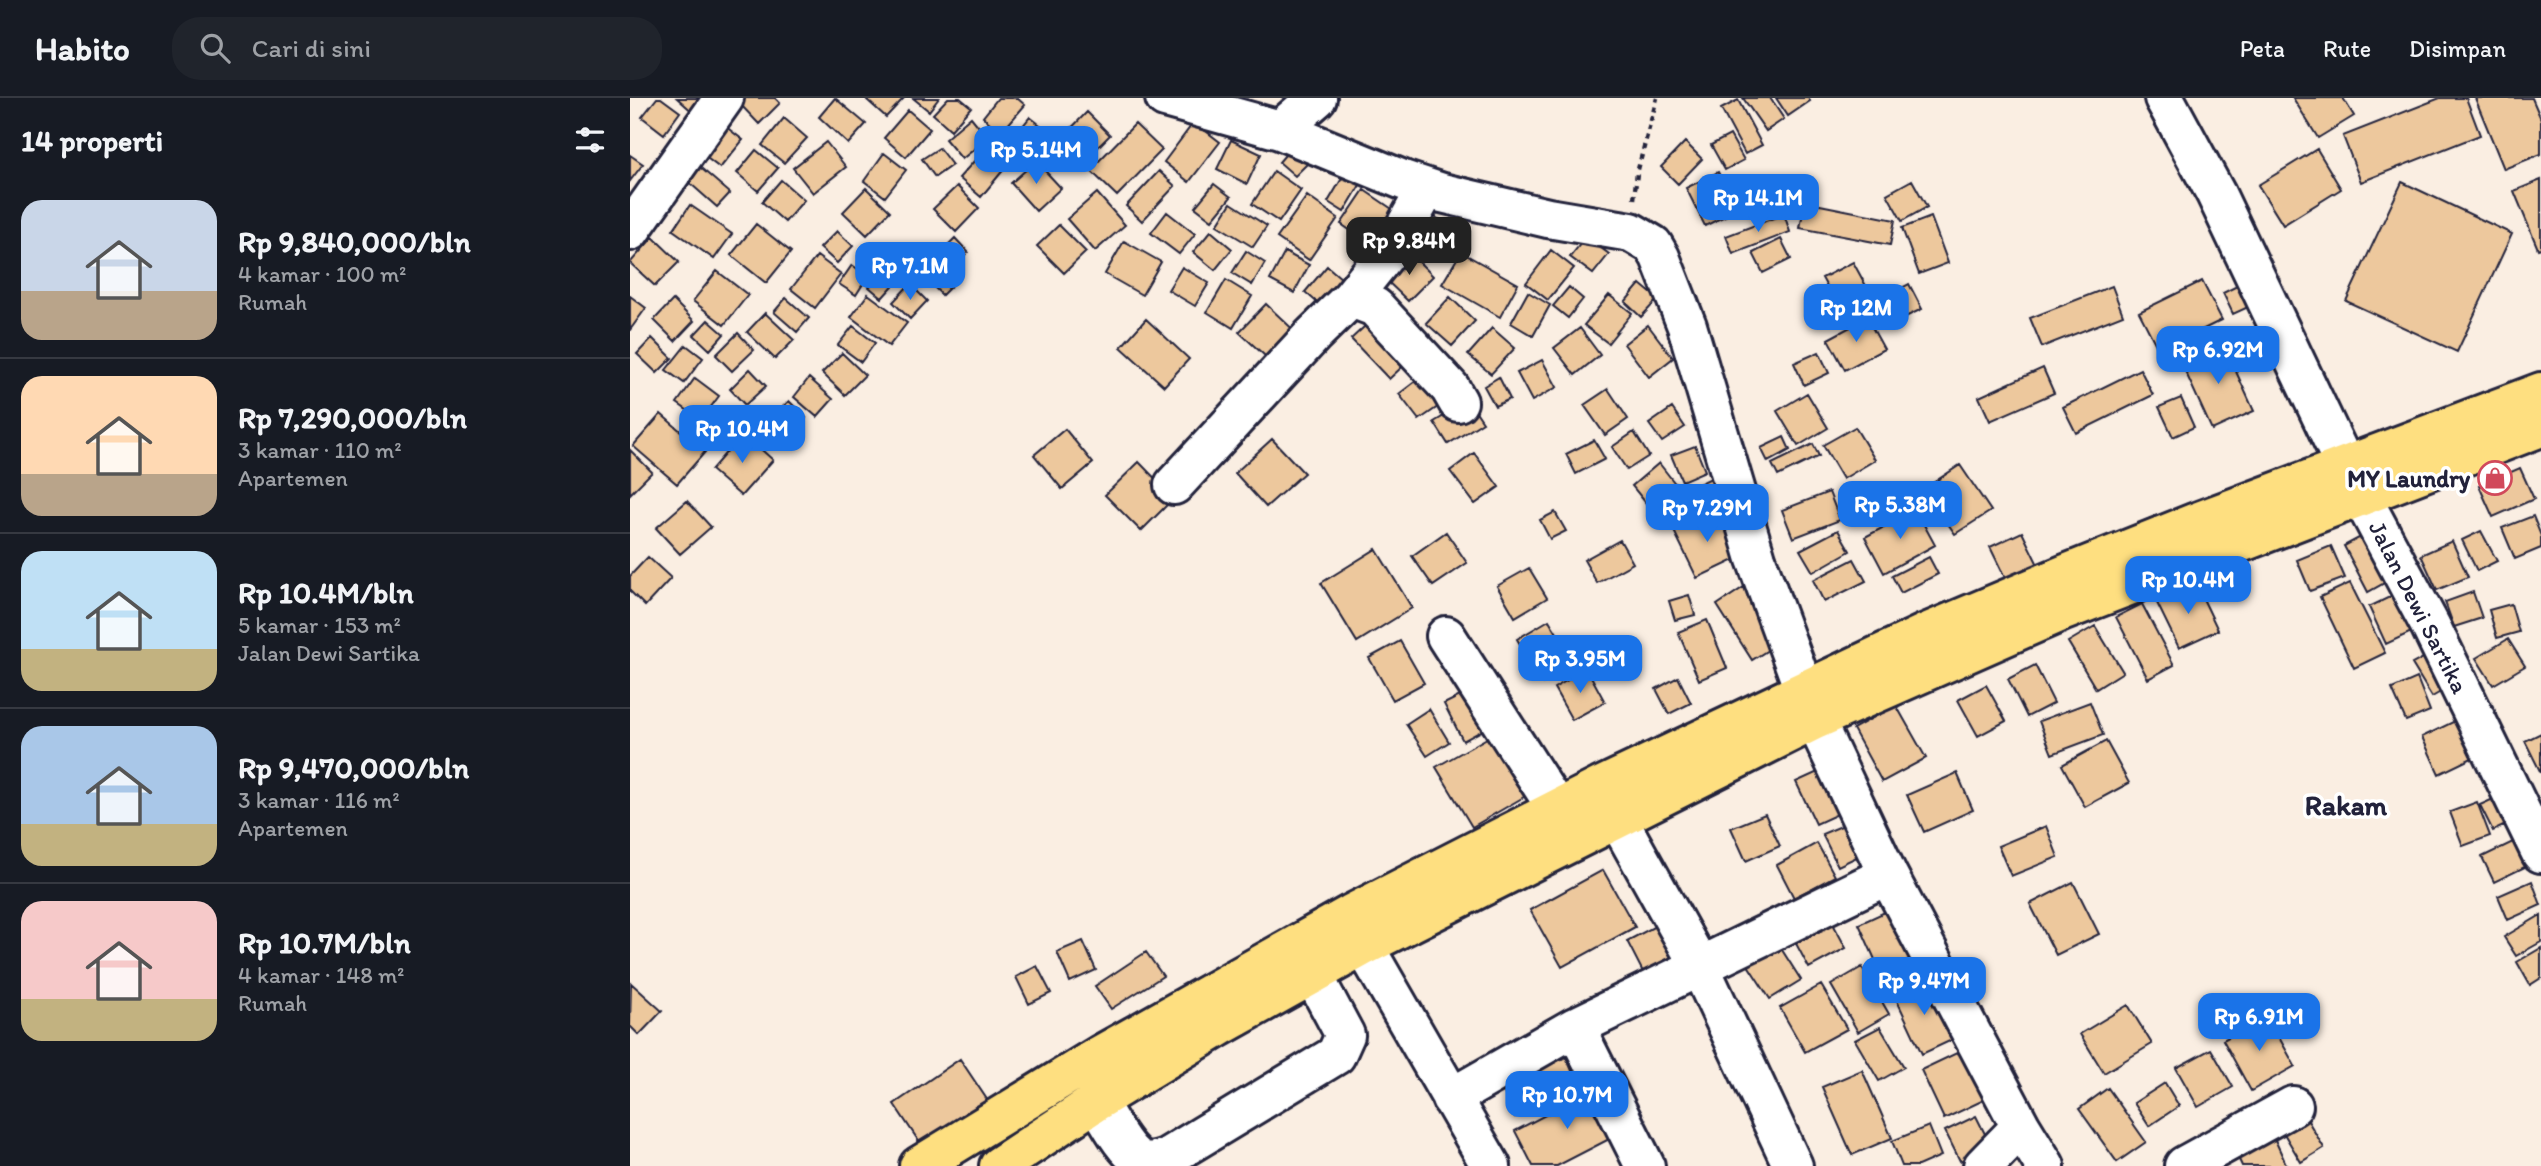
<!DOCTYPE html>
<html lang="id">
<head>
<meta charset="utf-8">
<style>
	:root { --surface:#171b24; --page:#20242c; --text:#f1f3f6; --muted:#9ea1a6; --line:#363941; --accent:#1a73e8 }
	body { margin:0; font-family:Itim,sans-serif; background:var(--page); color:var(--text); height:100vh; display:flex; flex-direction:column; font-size:26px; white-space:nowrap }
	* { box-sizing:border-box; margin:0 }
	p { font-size:23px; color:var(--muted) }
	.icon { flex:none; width:38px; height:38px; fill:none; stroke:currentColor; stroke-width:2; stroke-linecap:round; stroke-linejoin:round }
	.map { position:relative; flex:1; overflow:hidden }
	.details { display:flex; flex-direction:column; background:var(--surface); width:630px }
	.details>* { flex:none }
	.price { position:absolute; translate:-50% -60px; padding:0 16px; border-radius:14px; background:var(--accent); color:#fff; font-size:23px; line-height:46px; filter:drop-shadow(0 2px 4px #0008) }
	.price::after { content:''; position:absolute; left:50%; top:42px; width:21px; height:16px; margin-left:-10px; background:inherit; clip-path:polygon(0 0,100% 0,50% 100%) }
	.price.on { background:#222; color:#fff }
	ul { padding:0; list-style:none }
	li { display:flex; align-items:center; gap:21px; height:175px; padding:0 21px }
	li+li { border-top:2px solid var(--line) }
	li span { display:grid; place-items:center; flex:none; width:196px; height:140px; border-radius:21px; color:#555 }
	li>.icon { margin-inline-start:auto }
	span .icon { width:84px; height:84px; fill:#fffc; stroke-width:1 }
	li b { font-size:30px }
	h2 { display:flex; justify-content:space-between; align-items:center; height:84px; padding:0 21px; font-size:30px }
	header { display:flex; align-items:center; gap:42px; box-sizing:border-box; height:98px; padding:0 35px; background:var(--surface); border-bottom:2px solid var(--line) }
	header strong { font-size:33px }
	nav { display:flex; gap:38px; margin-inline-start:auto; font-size:24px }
	.search { width:490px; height:63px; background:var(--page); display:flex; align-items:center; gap:18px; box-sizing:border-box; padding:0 24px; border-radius:28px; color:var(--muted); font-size:26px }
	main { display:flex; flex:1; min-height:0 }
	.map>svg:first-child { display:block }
</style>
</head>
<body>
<header>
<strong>Habito</strong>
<div class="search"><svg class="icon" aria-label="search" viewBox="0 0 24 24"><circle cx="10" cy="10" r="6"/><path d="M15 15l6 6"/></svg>Cari di sini</div>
<nav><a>Peta</a><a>Rute</a><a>Disimpan</a></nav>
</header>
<main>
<section class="details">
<h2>14 properti<svg class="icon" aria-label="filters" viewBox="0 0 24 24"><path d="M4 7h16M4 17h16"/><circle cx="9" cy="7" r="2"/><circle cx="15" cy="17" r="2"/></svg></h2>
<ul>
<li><span style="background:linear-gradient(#c9d6e8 65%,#b9a48a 0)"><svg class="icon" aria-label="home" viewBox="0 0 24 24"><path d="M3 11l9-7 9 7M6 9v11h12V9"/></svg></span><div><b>Rp 9,840,000/bln</b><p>4 kamar · 100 m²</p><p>Rumah</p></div></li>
<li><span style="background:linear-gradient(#ffd9b3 70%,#b9a48a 0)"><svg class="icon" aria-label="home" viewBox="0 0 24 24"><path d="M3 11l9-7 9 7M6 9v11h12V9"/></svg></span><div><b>Rp 7,290,000/bln</b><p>3 kamar · 110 m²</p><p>Apartemen</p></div></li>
<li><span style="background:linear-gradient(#bfe0f5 70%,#c2b280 0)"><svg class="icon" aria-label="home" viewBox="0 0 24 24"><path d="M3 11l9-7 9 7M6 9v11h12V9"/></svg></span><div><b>Rp 10.4M/bln</b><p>5 kamar · 153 m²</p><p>Jalan Dewi Sartika</p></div></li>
<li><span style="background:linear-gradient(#a9c7e8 70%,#c2b280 0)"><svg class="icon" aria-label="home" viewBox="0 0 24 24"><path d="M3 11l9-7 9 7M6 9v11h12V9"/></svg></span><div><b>Rp 9,470,000/bln</b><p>3 kamar · 116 m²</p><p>Apartemen</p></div></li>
<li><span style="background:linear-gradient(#f6c9c9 70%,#c2b280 0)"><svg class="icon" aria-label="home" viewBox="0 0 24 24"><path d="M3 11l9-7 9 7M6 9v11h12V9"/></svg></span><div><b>Rp 10.7M/bln</b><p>4 kamar · 148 m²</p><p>Rumah</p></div></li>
</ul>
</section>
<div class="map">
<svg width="1911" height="1068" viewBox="0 0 1911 1068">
	<rect width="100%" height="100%" fill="#faeee2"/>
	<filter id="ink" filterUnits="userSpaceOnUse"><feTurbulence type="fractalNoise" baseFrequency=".0143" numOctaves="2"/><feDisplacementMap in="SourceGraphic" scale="14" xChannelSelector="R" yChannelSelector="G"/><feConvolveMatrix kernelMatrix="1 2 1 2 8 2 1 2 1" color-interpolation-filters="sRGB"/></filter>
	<g filter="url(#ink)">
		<path fill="#edc89d" stroke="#22223b" stroke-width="2" d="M27 0H31L50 14 34 36 12 19Z
			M47 0H78L64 15Z
			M114 0H145L150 5 129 26 109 5Z
			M205 0 236 26 218 46 189 19Z
			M239 0H274L256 19 237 2Z
			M283 0H309L299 13Z
			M318 0H330L341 9 321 32 303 16Z
			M368 0H387L395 7 371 35 353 19Z
			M1113 0H1140L1154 21 1136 33Z
			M1146 0H1178L1180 3 1158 18Z
			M1663 0H1713L1724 18 1688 40Z
			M1810 0H1836L1850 37 1731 84 1713 38Z
			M1845 0H1902L1911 21V56L1874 71Z
			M1108 2 1132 47 1115 56 1091 11Z
			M278 12 300 31 276 59 254 40Z
			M457 14 480 37 446 71 423 49Z
			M341 19 358 40 332 61 315 41Z
			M400 19 419 34 399 59 380 44Z
			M154 20 177 40 154 65 132 47Z
			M564 24 590 44 559 84 534 64Z
			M91 25 113 42 90 70 69 54Z
			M505 26 532 52 487 98 460 72Z
			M1100 37 1114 62 1095 72 1081 47Z
			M601 42 631 56 617 86 587 71Z
			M196 44 216 69 183 95 163 70Z
			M1055 44 1072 61 1048 86 1031 69Z
			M309 50 322 67 305 79 292 61Z
			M661 50 678 65 665 78 649 64Z
			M1687 51 1711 91 1653 127 1628 87Z
			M126 52 148 70 128 93 107 75Z
			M354 52 375 70 351 99 329 80Z
			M254 55 276 72 255 99 234 83Z
			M0 57 13 66 0 83Z
			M406 63 431 90 406 113 381 85Z
			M65 65 100 95 87 109 53 79Z
			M529 73 545 88 512 123 496 108Z
			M644 73 671 92 649 124 622 106Z
			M1088 74 1107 112 1075 128 1056 90Z
			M714 77 730 87 714 114 698 104Z
			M151 82 174 102 155 124 132 104Z
			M1282 82 1297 109 1272 123 1257 96Z
			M1911 82V150L1908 151 1884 93Z
			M1772 84 1882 136 1827 254 1716 203Z
			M584 86 601 99 582 122 565 109Z
			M327 88 349 110 326 134 303 111Z
			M236 90 260 113 237 137 213 114Z
			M734 92 771 117 747 151 711 126Z
			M467 95 495 127 465 153 437 121Z
			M677 98 708 120 679 162 647 140Z
			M1175 104 1265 122 1260 147 1170 130Z
			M601 105 637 128 623 149 587 127Z
			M60 107 102 136 84 161 43 132Z
			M537 114 565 136 549 156 521 135Z
			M1154 116 1160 134 1103 156 1096 138Z
			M804 119 836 134 829 150 796 136Z
			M1301 119 1318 165 1289 176 1272 130Z
			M126 126 161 154 136 185 101 157Z
			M429 127 456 154 434 175 407 148Z
			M207 133 223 148 207 165 190 150Z
			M581 133 602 151 585 172 563 154Z
			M23 139 49 164 25 188 0 165Z
			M956 139 979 156 963 176 940 159Z
			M325 140 338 154 322 169 309 156Z
			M1151 141 1161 161 1133 175 1123 155Z
			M494 143 531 164 512 197 475 176Z
			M921 152 944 170 918 202 896 185Z
			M616 153 635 165 622 187 602 175Z
			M655 154 679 167 664 195 640 182Z
			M831 154 888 186 870 219 812 186Z
			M780 155 803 178 778 203 755 181Z
			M187 158 211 176 185 210 161 191Z
			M311 163 329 180 312 197 295 180Z
			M1223 164 1241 197 1210 213 1192 180Z
			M222 167 238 178 226 197 209 186Z
			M697 168 719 187 697 213 675 194Z
			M257 169 270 180 252 200 239 189Z
			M552 169 579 185 565 208 538 192Z
			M87 173 118 197 94 227 63 203Z
			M596 182 622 198 603 230 577 214Z
			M1572 183 1592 222 1529 253 1509 214Z
			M1617 183 1627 205 1603 216 1593 195Z
			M280 186 297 203 280 221 263 204Z
			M1010 186 1028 201 1011 219 995 204Z
			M1279 186 1292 211 1263 225 1251 201Z
			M1482 188 1493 217 1412 249 1400 220Z
			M939 189 953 201 938 220 923 208Z
			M898 194 920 207 903 238 881 225Z
			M238 196 277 225 259 248 221 219Z
			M979 197 1002 215 978 245 954 227Z
			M0 198 16 210 0 232Z
			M820 199 845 223 822 248 796 225Z
			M156 200 179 220 167 234 144 214Z
			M43 202 64 223 45 243 24 222Z
			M636 206 672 240 646 268 609 234Z
			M135 215 164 242 145 261 117 234Z
			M747 217 785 257 759 281 721 241Z
			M1237 220 1254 251 1215 272 1198 241Z
			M516 221 559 261 534 288 491 249Z
			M78 222 94 236 80 252 64 237Z
			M1018 227 1043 260 1019 279 994 246Z
			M223 228 245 245 231 264 208 247Z
			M862 230 885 250 861 276 838 257Z
			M950 230 970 257 945 277 924 250Z
			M108 235 124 252 102 273 86 257Z
			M22 240 42 260 27 275 7 256Z
			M1593 245 1624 313 1582 332 1551 264Z
			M56 247 73 260 54 285 36 272Z
			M1189 254 1199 275 1174 287 1164 265Z
			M212 255 235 277 215 297 192 275Z
			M912 262 927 289 902 303 887 275Z
			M1413 270 1424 295 1360 323 1349 299Z
			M120 271 136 288 115 307 100 291Z
			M1510 271 1523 297 1446 335 1433 309Z
			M794 277 815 304 789 322 769 296Z
			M869 279 880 301 865 308 854 288Z
			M65 280 89 298 71 322 47 305Z
			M179 280 203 301 187 319 164 299Z
			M978 291 998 321 975 337 954 307Z
			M1177 295 1198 330 1168 348 1147 313Z
			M1551 300 1564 329 1543 339 1529 309Z
			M159 303 176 320 148 345 132 328Z
			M839 303 853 324 818 346 804 324Z
			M1042 310 1055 329 1032 344 1019 326Z
			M31 316 75 354 47 386 3 348Z
			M1225 329 1245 362 1213 381 1193 347Z
			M435 331 463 365 432 391 404 357Z
			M1004 334 1019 358 997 372 982 349Z
			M113 335 143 362 111 398 81 372Z
			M1154 339 1160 352 1138 364 1131 350Z
			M642 341 674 375 636 409 605 375Z
			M964 342 975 361 946 376 936 356Z
			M1183 346 1189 358 1148 378 1142 366Z
			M1065 348 1075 373 1052 383 1041 357Z
			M0 352 22 374 0 396Z
			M844 355 869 389 845 406 820 373Z
			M509 364 544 400 511 433 475 397Z
			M1029 365 1047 388 1020 410 1002 388Z
			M1330 367 1361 413 1325 436 1294 391Z
			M1890 370 1904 401 1863 419 1849 388Z
			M1089 376 1101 401 1055 424 1042 399Z
			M1199 394 1210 422 1163 440 1152 412Z
			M57 403 81 429 50 456 26 430Z
			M1286 412 1305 447 1254 475 1235 439Z
			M1087 413 1109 460 1067 480 1044 433Z
			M925 414 936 433 920 441 910 422Z
			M1903 418 1911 438V450L1885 461 1872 430Z
			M1208 432 1220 453 1183 474 1170 452Z
			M1851 433 1867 463 1847 473 1832 442Z
			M816 434 837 465 803 488 782 458Z
			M1392 434 1413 477 1381 492 1360 449Z
			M1738 435 1763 480 1738 494 1714 448Z
			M990 442 1003 465 967 485 954 462Z
			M1822 443 1838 479 1807 492 1791 457Z
			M1701 448 1715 480 1680 493 1667 462Z
			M746 451 782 510 727 544 691 485Z
			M18 459 41 480 15 508 0 493V478Z
			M1299 459 1308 476 1271 495 1262 478Z
			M1224 461 1236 483 1194 504 1183 482Z
			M899 470 917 500 885 519 867 488Z
			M1720 485 1755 555 1724 570 1690 499Z
			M1566 486 1588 532 1549 550 1527 505Z
			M1114 489 1149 545 1122 562 1087 507Z
			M1772 493 1790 530 1756 546 1739 509Z
			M1843 494 1852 520 1824 529 1815 504Z
			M1059 497 1065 517 1045 522 1039 503Z
			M1512 506 1544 567 1518 581 1486 519Z
			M1881 506 1889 534 1867 540 1859 512Z
			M919 522 945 565 913 585 887 541Z
			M1077 522 1097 570 1069 582 1048 534Z
			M1465 528 1493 574 1466 591 1438 544Z
			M1878 541 1895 568 1863 587 1846 560Z
			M770 543 794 585 763 602 739 560Z
			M1802 555 1821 588 1802 599 1782 566Z
			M1405 567 1424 605 1397 619 1378 581Z
			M957 571 975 604 942 622 924 590Z
			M1048 579 1061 605 1039 616 1026 591Z
			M1787 580 1800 613 1776 623 1762 591Z
			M1356 587 1376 623 1348 638 1328 602Z
			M838 594 857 630 833 643 814 606Z
			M1460 604 1473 637 1422 656 1409 623Z
			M1266 607 1296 660 1252 684 1223 631Z
			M799 611 819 644 797 658 776 626Z
			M1825 623 1842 660 1809 676 1792 639Z
			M1911 635V675L1895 643Z
			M864 636 899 696 842 729 806 669Z
			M1476 643 1499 685 1455 709 1432 667Z
			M1190 673 1210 715 1186 726 1166 684Z
			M1327 675 1343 712 1294 734 1277 697Z
			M1872 697 1884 723 1863 733 1850 707Z
			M1847 704 1860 738 1833 748 1820 714Z
			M1135 716 1150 748 1116 763 1101 730Z
			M1216 726 1231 757 1208 768 1192 736Z
			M1416 728 1428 759 1381 778 1368 748Z
			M1889 741 1901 766 1864 784 1852 759Z
			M1187 745 1205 778 1164 800 1147 767Z
			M973 772 1005 829 932 869 900 812Z
			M1902 783 1911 807 1878 822 1868 798Z
			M1443 784 1469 836 1426 857 1400 806Z
			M1257 813 1280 862 1251 875 1229 826Z
			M1911 817V844L1886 858 1874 839Z
			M1200 820 1216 850 1179 870 1163 840Z
			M1029 826 1049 865 1017 882 997 843Z
			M1145 841 1171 882 1140 901 1114 861Z
			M453 843 466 872 440 884 427 854Z
			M1911 850V880L1900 887 1887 864Z
			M516 854 533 878 481 911 465 888Z
			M407 868 421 895 399 906 386 879Z
			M1232 869 1259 916 1228 934 1201 887Z
			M1295 882 1324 941 1292 956 1264 896Z
			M1 885 32 913 9 937 0 928Z
			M1191 887 1217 931 1175 954 1150 910Z
			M1498 907 1522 946 1474 975 1450 936Z
			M1637 918 1665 968 1621 993 1593 942Z
			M1250 929 1274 969 1249 983 1225 942Z
			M1581 951 1603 989 1568 1009 1546 970Z
			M1333 952 1356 1001 1314 1021 1291 972Z
			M936 959 950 991 885 1019 871 987Z
			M330 961 360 1006 294 1051 264 1006Z
			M1232 972 1262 1040 1222 1057 1192 989Z
			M1535 985 1549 1008 1519 1028 1504 1005Z
			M1478 990 1516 1044 1487 1064 1449 1011Z
			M965 991 989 1036 927 1068H903L885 1033Z
			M1671 1011 1694 1050 1671 1064 1647 1024Z
			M1346 1018 1361 1048 1330 1063 1315 1033Z
			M1299 1028 1311 1058 1288 1068H1272L1262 1043Z
			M1640 1031 1657 1068H1612L1603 1049Z"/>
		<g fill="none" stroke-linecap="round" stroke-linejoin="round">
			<g stroke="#22223b" stroke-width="44">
				<path id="minor" d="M535 0 650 32 773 82 812 95 918 120 1001 134 1023 147 1030 159 1057 228 1126 461 1185 622 1258 777 1391 1029 1415 1068
					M1534 0 1586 96 1715 368 1801 529 1911 755
					M650 32 687 0
					M0 133 94 0
					M721 200 745 209 820 290 828 304
					M544 387 683 237 721 200 769 140 797 90
					M816 538 927 711
					M971 691 1069 867 1163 1068
					M734 848 861 1068
					M945 929 1015 1068
					M821 1000 945 929 1258 777
					M467 1003C476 1018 497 1059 514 1063 522 1065 529 1062 536 1060L706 957 715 937 683 877
					M1353 1068 1391 1029
					M1554 1068 1663 1008"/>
			</g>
			<g stroke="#22223b" stroke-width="44">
				<path id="major" d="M289 1068 470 957 721 816 970 689 1296 535 1436 476 1564 425 1911 294
					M369 1068 467 1003 589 929 734 848 1185 622 1431 514 1911 329"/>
			</g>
			<path stroke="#22223b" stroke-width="4.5" stroke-dasharray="5 5" stroke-linecap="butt" d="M1004 101 1007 75 1027 0"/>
			<use href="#minor" stroke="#fff" stroke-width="38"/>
			<use href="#major" stroke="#fedf80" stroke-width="38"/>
		</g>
	</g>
	<defs>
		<g id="shop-ring" transform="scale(1.75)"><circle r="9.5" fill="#fff" stroke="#d1495b" stroke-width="1.5"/><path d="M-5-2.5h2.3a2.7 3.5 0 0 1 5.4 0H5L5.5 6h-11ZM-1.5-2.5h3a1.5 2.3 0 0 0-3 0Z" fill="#d1495b"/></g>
	</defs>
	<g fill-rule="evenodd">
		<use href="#shop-ring" x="1865" y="380"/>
	</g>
	<g text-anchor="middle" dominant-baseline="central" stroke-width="7" stroke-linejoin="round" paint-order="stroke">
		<g font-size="24" font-weight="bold" fill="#22223b" stroke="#fff" text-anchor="end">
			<text x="1840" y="380">MY Laundry</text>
		</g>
		<g font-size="24" fill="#22223b" stroke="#fff">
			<text transform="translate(1789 509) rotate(63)">Jalan Dewi Sartika</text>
		</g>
		<g font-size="28" font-weight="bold" fill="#22223b" stroke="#fff">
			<text x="1716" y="707">Rakam</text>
		</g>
	</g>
</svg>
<b class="price" style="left:406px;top:88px">Rp 5.14M</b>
<b class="price" style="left:1128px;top:136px">Rp 14.1M</b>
<b class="price on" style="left:779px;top:179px">Rp 9.84M</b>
<b class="price" style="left:280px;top:204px">Rp 7.1M</b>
<b class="price" style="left:1226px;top:246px">Rp 12M</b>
<b class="price" style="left:1588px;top:288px">Rp 6.92M</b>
<b class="price" style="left:112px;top:367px">Rp 10.4M</b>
<b class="price" style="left:1270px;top:443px">Rp 5.38M</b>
<b class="price" style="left:1077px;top:446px">Rp 7.29M</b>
<b class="price" style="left:1558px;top:518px">Rp 10.4M</b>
<b class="price" style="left:950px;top:597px">Rp 3.95M</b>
<b class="price" style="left:1294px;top:919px">Rp 9.47M</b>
<b class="price" style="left:1629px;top:955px">Rp 6.91M</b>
<b class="price" style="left:937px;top:1033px">Rp 10.7M</b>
</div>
</main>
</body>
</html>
